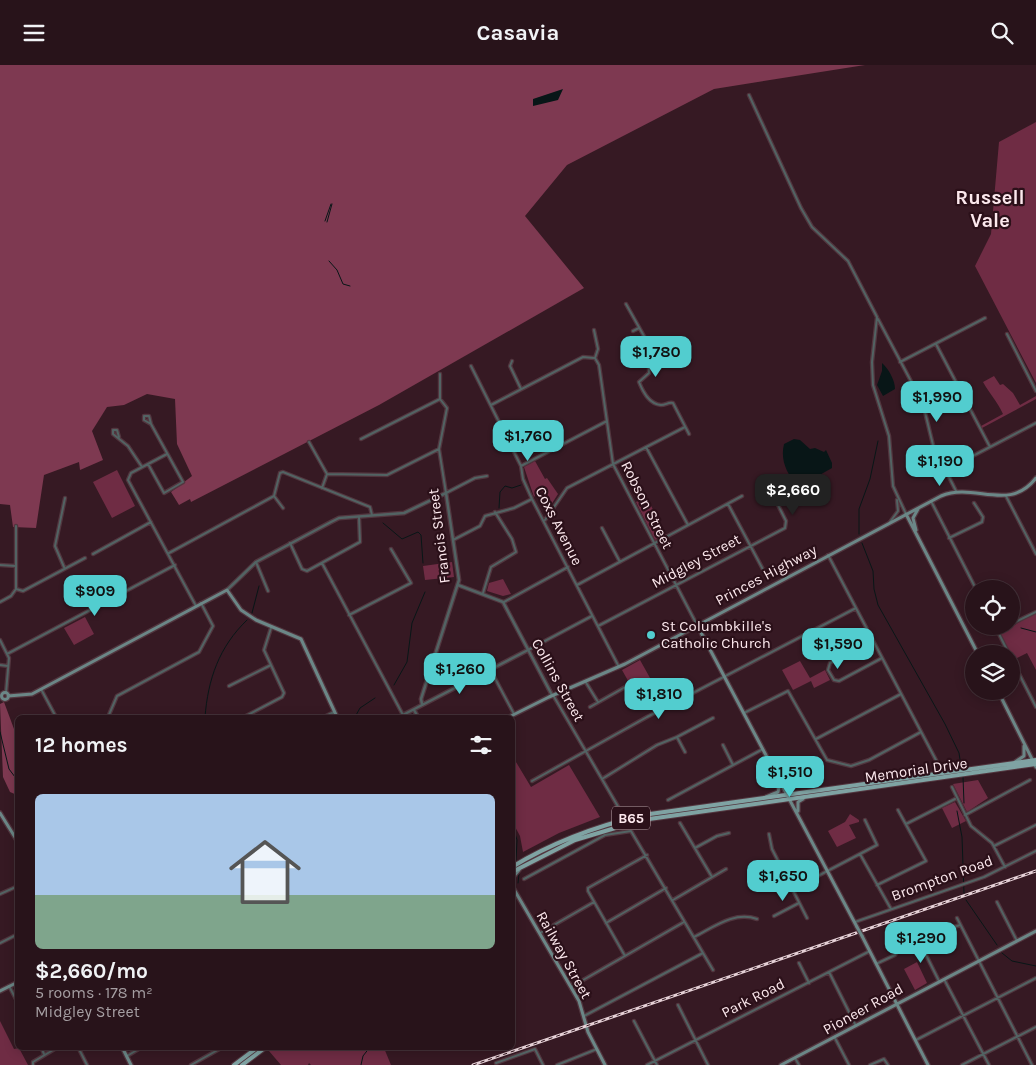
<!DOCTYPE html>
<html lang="en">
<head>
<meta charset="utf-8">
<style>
	:root { --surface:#28131a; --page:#301c23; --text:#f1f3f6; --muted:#a59ea2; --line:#443239; --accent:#52cdcf }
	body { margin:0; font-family:Karla,sans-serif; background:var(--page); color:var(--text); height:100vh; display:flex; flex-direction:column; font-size:19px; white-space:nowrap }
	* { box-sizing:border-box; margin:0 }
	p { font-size:16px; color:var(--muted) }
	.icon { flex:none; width:28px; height:28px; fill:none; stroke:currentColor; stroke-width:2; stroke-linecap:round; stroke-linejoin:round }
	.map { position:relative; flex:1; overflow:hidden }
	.panel { position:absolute; left:15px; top:650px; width:500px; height:335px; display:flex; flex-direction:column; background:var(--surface); border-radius:8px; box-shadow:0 2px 12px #0003,0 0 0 1px var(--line) }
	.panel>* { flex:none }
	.controls { position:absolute; left:965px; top:515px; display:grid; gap:10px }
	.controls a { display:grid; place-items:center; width:55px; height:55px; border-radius:50%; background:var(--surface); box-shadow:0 2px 12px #0003,0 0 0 1px var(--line); font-size:25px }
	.price { position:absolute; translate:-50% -42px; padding:0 11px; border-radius:10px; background:var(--accent); color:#111; font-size:16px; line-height:32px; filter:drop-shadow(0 1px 2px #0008) }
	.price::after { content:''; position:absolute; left:50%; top:30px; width:15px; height:11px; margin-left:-8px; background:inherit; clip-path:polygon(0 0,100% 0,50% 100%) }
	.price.selected { background:#222; color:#fff }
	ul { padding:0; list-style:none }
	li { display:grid; align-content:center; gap:10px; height:265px; padding:0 20px }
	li+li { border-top:1px solid var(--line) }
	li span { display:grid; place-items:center; height:155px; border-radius:8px; color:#555 }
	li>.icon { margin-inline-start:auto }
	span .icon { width:90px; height:90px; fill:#fffc; stroke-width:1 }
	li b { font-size:21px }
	h2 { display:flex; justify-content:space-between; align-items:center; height:60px; padding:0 20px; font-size:21px }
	header { display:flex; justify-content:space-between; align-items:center; height:65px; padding:0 20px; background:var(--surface); font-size:22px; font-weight:700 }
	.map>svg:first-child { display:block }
</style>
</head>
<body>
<header><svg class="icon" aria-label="menu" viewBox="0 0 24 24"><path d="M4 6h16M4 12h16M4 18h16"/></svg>Casavia<svg class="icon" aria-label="search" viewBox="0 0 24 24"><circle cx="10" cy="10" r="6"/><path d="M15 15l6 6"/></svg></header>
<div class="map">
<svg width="1036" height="1000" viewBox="0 0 1036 1000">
	<rect width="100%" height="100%" fill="#361923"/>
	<path fill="#6f2c44" d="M1036 57V318L975 201 991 169 999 77Z
		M994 311 1000 320 1003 319 1013 328 1020 340 1036 331V334L982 363 981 361 1003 349C997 336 989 328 983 317Z
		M535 396 545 414 547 413 558 429 551 440 540 424 534 432 524 402Z
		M117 405 135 441 112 453 93 417Z
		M646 431 666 470 655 475 636 437Z
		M452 497 454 512 425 515 423 501Z
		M503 514 511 529 503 531 487 526 489 518Z
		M1036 548V605L1027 588 1013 595 1000 568Z
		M85 552 94 569 74 580 64 563Z
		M640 595 654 620 636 630 622 605Z
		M800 596 810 613 825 605 830 615 814 623 811 616 793 625 782 605Z
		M513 692 531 722 569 700 600 752 559 768 523 787 520 771 513 758Z
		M978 715 988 733 967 747 953 719Z
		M955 737 966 756 952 763 942 743Z
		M850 749 859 755V757L849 760 856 773 837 782 828 766 845 757Z
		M917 897 927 918 915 925 904 904Z
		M0 956 14 984 19 983 28 1000H0Z
		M275 982 384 983 391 1000H311L309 998 308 1000H281L269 986Z"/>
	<path fill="#7e3951" d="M0 0H865L714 24 567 100 525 151 584 223 379 340 191 437 190 434 179 440 171 427 192 411 177 379 175 334 147 329 124 340 107 342 92 366 103 395 80 405 79 397 44 410 36 463 13 462 10 440 0 439Z
		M4 637 14 664 17 730 10 727 3 712 0 639Z"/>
	<path fill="#081617" d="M563 24 558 35 533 41V34Z
		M882 298C888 303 895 315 895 324L883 331 877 320 882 306Z
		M794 374 800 375 810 384 815 383 824 387 826 385 832 398V403L802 420H797C787 409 780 395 784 379Z"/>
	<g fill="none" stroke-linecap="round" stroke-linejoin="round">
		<path stroke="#081617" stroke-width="1" d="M325 156 331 139
			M327 157 332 139
			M329 196 337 205 343 219 350 221
			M499 443 500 427 505 421 512 423 521 420
			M383 458 402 474 418 467 421 470 423 498
			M859 469V444L870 414 878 376
			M862 478 873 506 874 524 878 540 945 659 959 688 961 701
			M252 548 259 521
			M1021 563 1036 567
			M394 620 407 597 412 558 425 527
			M205 652C208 614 219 582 247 555
			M355 652 360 643 375 633
			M0 667 9 704 18 716
			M963 712 964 738
			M957 746 962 772 964 828
			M512 759 517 775 516 795
			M518 818 519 809
			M966 835 997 880
			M1002 888 1012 896 1036 901
			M361 1000 363 991 370 982"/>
		<g stroke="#52363f" stroke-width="4.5">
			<path id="minor" d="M749 30 801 143 812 162 848 196 877 252 872 297 873 320 889 371 893 421 906 449
				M626 239 649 280V308L639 317C643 327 649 339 661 340 666 340 668 337 673 338L689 369
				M878 254 913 320 924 343 933 380 956 426
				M594 265 598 284 595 293
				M633 266 639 263
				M1007 269 1036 326
				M936 279 990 382
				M595 293 599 300 613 399 697 560
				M512 296 510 301 521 324
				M900 297 985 253
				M471 301 521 401 523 414 532 434 619 602
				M440 309V334
				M491 340 583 292 594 293
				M119 372 117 365H113V369L128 381 142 402
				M361 374 440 334 447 343 439 384 446 428 475 413 487 411
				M309 377 327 409
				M646 382 688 460
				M167 389 131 408 128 415 196 541
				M148 399 164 428 183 417 151 359 144 355V351H149L151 359
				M521 401 607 356
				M946 405 1036 358
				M327 409 387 410 439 384
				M322 423 327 409
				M274 431 283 443
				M1006 431 1036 489
				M931 436 976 524
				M728 439 766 510
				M545 455 567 423 685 362
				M890 457 898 446 897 435
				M16 461V524
				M602 463 620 497
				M949 473 982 457 983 452 974 438
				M453 475 480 461 485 451 514 443 532 434
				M290 478 302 504 307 506 360 477 359 452
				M169 488 274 431 280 408 283 407 370 442 372 450
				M93 489 151 457
				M828 490 937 697
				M256 497 268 526
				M322 498 403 650
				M0 500 16 501
				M64 502 55 481 65 433
				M577 520 742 431
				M483 528 491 502 516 487 512 474 495 447
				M0 537 11 531 16 524 23 526 85 493
				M504 537 568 502
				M349 550 411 518 391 484
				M1011 559 1036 547
				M598 561 785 463 786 456 766 416
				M995 561 1009 589
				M998 566 1007 561
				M0 575 9 593 6 628
				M873 576 830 598 828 605 834 615 839 616 882 593
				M528 585 592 551
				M7 589 175 500
				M1011 593 1036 642
				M0 600 8 601
				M490 604 514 649
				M585 616 598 637
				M229 621 271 600
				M41 624 56 652
				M553 630 620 745
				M590 642 627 621
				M744 648 788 626 827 695 851 701 869 695 921 667
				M108 652 117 631 199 587 213 561 201 538
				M244 652 282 632 284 628 264 585 271 563
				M324 652 334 647
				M677 672 713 653
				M816 674 901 629
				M723 680 733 700
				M602 714 657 680 677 672 685 687
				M532 716 647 652 856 543
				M952 722 971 761 992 778 1005 802
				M668 735 763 684
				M965 750 1030 715
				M680 758 712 812
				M906 759 955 734
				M769 769 772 784 807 853
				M994 781 1036 760
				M695 783 717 771 729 768
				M860 789 891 844
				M524 814 605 770 631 766 713 905
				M877 820 926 796 898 745
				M793 824 877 780 865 755
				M0 829 18 821
				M673 835 726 804
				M997 837 1017 876
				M774 851 799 838
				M957 853 1032 1000
				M855 857 984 812 1036 786
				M606 858 666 823
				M540 868 594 837
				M694 872C714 862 734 846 757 854
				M918 874 939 916
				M0 878 18 869
				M625 891 588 826V823L647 790
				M799 898 809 918
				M876 899 895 890 902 880 960 860
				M829 907 856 961
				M944 914 989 1000
				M9 921 18 938
				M571 922 684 857
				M678 940 708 1000
				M584 951 703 888
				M634 956 657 1000
				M835 973 849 1000
				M916 975 1036 913
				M41 982 44 989
				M78 982 87 1000
				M127 991 142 982
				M795 993 799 1000
				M496 998 535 984 543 1000
				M33 1000V997L58 982
				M191 1000 223 982
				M557 1000 597 984
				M647 1000 870 886
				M870 1000 884 994 888 1000
				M962 1000 1036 962"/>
		</g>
		<g stroke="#52363f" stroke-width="5">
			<path id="tertiary" d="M458 520 503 537 552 630
				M227 525 256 497 331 457 339 453 404 448 446 428 459 515 421 634 422 639
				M414 645 418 652
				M399 652 528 585"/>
		</g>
		<g stroke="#52363f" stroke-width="5.5">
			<path id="secondary" d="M906 449 978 589
				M916 465 913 453 918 444
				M697 560 857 862
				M998 626 1036 702
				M1.5 631a3.5 3.5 0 1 1 7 0a3.5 3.5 0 1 1-7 0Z
				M8 631 32 629 227 525 241 545 256 555 301 574 337 652
				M509 652 549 632 625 599 941 431C975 417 1009 448 1036 413
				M1015 697 1024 691V681
				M766 732 778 727 780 717
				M798 746V737L803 734
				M0 748 18 777
				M512 821 579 936 588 967 605 1000
				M513 821V812L519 805
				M862 871 928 1000
				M0 926 18 917
				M122 982 131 1000
				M781 1000 1036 866"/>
		</g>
		<g stroke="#52363f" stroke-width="6">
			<path id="primary" d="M512 802C553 777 597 761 643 750L1036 695
				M512 807 575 775 642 755 1036 699
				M234 1000 258 982
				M242 1000 266 982"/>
		</g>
		<use href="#minor" stroke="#526363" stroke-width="2"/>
		<use href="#tertiary" stroke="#526363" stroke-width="2.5"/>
		<use href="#secondary" stroke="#6b8787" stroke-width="3"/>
		<use href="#primary" stroke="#7fa3a3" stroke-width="4"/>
		<g stroke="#e5d0d6" stroke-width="3">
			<path id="rail" d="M473 1000 1036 806"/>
		</g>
		<use href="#rail" stroke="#2b1019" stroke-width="1" stroke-dasharray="4" stroke-linecap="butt"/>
		<g stroke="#52363f" stroke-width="5.5" stroke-linecap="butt">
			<path id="secondary-bridge" d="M857 862 862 871"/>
		</g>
		<use href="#secondary-bridge" stroke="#6b8787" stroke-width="3"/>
	</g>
	<circle fill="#52cdcf" stroke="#2b1019" stroke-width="2" cx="651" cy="570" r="5"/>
	<g text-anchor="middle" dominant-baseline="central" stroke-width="4.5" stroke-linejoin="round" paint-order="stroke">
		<rect fill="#2b1019" stroke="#bda7ad" stroke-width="1" x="612" y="741.5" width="38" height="23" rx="4"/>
		<g font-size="14" font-weight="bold" fill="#fce8ed">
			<text x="631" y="753">B65</text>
		</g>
		<g font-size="15" fill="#fce8ed" stroke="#2b1019">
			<text transform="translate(647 440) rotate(63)">Robson Street</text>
			<text transform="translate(559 461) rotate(63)">Coxs Avenue</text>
			<text transform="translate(439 471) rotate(-97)">Francis Street</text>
			<text transform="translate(696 496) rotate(-28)">Midgley Street</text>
			<text transform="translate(766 510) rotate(-28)">Princes Highway</text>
			<text transform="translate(558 615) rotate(61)">Collins Street</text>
			<text transform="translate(916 705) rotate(-8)">Memorial Drive</text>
			<text transform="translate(942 813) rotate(-20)">Brompton Road</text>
			<text transform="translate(564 890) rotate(61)">Railway Street</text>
			<text transform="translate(753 933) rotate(-27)">Park Road</text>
			<text transform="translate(863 944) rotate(-29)">Pioneer Road</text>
		</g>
		<g font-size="15" fill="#fce8ed" stroke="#2b1019" text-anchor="start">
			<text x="661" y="561">St Columbkille's<tspan x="661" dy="17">Catholic Church</tspan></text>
		</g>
		<g font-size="20" font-weight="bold" fill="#fce8ed" stroke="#2b1019">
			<text x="990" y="132">Russell<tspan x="990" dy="23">Vale</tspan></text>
		</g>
	</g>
</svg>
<div class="controls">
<a><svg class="icon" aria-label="locate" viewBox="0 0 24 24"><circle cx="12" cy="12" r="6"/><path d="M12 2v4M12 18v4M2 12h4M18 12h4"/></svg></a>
<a><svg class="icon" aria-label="layers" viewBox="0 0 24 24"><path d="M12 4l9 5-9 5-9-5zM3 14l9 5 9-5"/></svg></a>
</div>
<b class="price" style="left:656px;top:313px">$1,780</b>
<b class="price" style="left:937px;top:358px">$1,990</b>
<b class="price" style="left:528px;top:397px">$1,760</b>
<b class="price" style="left:940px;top:422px">$1,190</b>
<b class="price selected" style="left:793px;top:451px">$2,660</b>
<b class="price" style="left:95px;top:552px">$909</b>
<b class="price" style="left:838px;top:605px">$1,590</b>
<b class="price" style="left:460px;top:630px">$1,260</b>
<b class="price" style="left:659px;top:655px">$1,810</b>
<b class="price" style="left:790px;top:733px">$1,510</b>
<b class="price" style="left:783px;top:837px">$1,650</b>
<b class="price" style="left:921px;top:899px">$1,290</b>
<section class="panel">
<h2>12 homes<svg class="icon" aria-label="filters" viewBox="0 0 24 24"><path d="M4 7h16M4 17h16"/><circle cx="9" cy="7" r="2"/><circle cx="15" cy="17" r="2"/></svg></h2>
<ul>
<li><span style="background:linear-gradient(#a9c7e8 65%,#7fa58c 0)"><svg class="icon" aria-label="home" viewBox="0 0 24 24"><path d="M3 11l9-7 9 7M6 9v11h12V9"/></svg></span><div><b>$2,660/mo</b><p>5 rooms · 178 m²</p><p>Midgley Street</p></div></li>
</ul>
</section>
</div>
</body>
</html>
